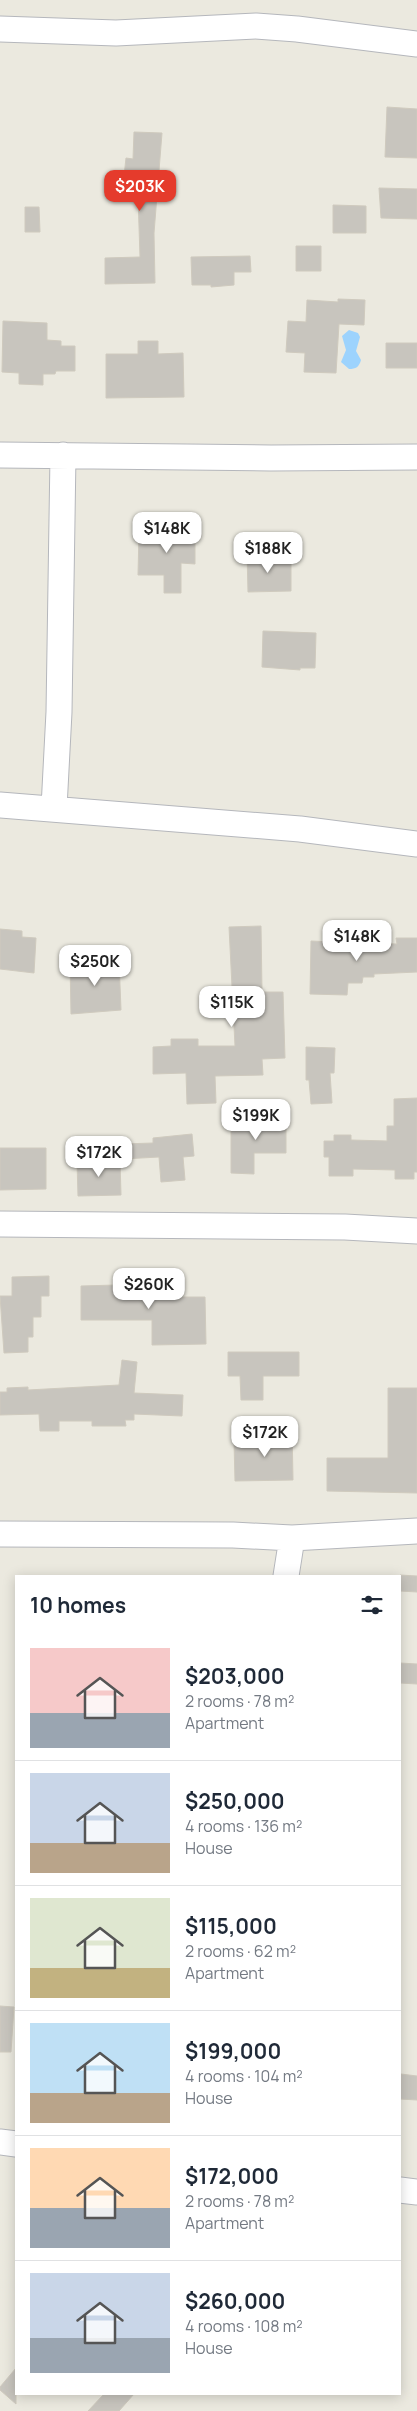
<!DOCTYPE html>
<html lang="en">
<head>
<meta charset="utf-8">
<style>
	:root { --surface:#fff; --page:#f2f2f3; --text:#1f2937; --muted:#747a83; --line:#e0e1e3; --accent:#e53b2c }
	body { margin:0; font-family:Manrope,sans-serif; background:var(--page); color:var(--text); height:100vh; display:flex; flex-direction:column; font-size:19px; white-space:nowrap }
	* { box-sizing:border-box; margin:0 }
	p { font-size:16px; color:var(--muted) }
	.icon { flex:none; width:28px; height:28px; fill:none; stroke:currentColor; stroke-width:2; stroke-linecap:round; stroke-linejoin:round }
	.map { position:relative; flex:1; overflow:hidden }
	.drawer { position:absolute; left:15px; top:1575px; width:386px; height:820px; display:flex; flex-direction:column; background:var(--surface); border-radius:0px; box-shadow:0 2px 12px #0003 }
	.drawer>* { flex:none }
	.price { position:absolute; translate:-50% -42px; padding:0 11px; border-radius:10px; background:#fff; color:#222; font-size:16px; line-height:32px; filter:drop-shadow(0 1px 2px #0008) }
	.price::after { content:''; position:absolute; left:50%; top:30px; width:15px; height:11px; margin-left:-8px; background:inherit; clip-path:polygon(0 0,100% 0,50% 100%) }
	.price.current { background:var(--accent); color:#fff }
	ul { padding:0; list-style:none }
	li { display:flex; align-items:center; gap:15px; height:125px; padding:0 15px }
	li+li { border-top:1px solid var(--line) }
	li span { display:grid; place-items:center; flex:none; width:140px; height:100px; border-radius:0px; color:#555 }
	li>.icon { margin-inline-start:auto }
	span .icon { width:60px; height:60px; fill:#fffc; stroke-width:1 }
	li b { font-size:21px }
	h2 { display:flex; justify-content:space-between; align-items:center; height:60px; padding:0 15px; font-size:21px }
	.map>svg:first-child { display:block }
</style>
</head>
<body>
<div class="map">
<svg width="417" height="2411" viewBox="0 0 417 2411">
	<rect width="100%" height="100%" fill="#ebe9df"/>
	<path fill="#9dd3fd" d="M349 330 358 333 360 337 356 351 361 360C359 367 356 369 349 369L341 362 346 350 342 336Z"/>
	<path fill="#c8c5be" stroke="#cfcabe" d="M387 107 417 109V158L385 157Z
		M134 132 162 133 154 233 155 283 105 284V258L140 257 138 196 127 195 128 176H124L126 158 133 159Z
		M379 188 417 189V219L381 218Z
		M333 205 366 206V233H333Z
		M25 207H39L40 232H25Z
		M296 246H321V271H296Z
		M250 256 251 272H234V285L211 287V285H192L191 257Z
		M338 299 365 300 364 325 339 324 336 373 304 372 305 353 286 352 288 321 306 322 307 300 338 302Z
		M3 321 47 323V340L61 341V346H75V371H56L55 374H43V385L19 384V373L2 372Z
		M138 341H158V354L183 353 184 397 106 398V354H138Z
		M386 343H417V368H386Z
		M160 523 187 524V535H195V564L181 563V593H164V575H138L139 533H160Z
		M247 553H272V562H291V591L248 592Z
		M263 631 316 633 315 668H300V670L262 667Z
		M261 926 262 992H283L285 1058 262 1059 263 1075 215 1076 216 1103 187 1104 186 1073 153 1074V1047L171 1046V1039H198V1046H235L229 927Z
		M0 929 22 931V937L36 938 34 973 0 969Z
		M332 932H352V943L397 944 396 938H417V972L374 974V977H363L362 983H348L347 995 310 994 311 941 332 942Z
		M119 960 121 1010 71 1014 70 962Z
		M306 1047 335 1048 334 1073H330L332 1103 311 1104 309 1080H306Z
		M417 1098V1172H414V1179H395V1170L353 1169V1176H329V1157H324V1141H334V1135H351V1140L387 1141V1126H394V1099Z
		M247 1116 286 1117V1153H254V1174L231 1173V1125L247 1126Z
		M192 1134 194 1156 183 1157 185 1180 161 1182 159 1157 123 1159V1144L153 1143V1138Z
		M0 1148H46V1189L0 1190Z
		M120 1161 121 1195 78 1196 77 1162Z
		M49 1276V1296H41V1317H33V1337H28V1352L4 1353 0 1296H12V1277Z
		M151 1284H178V1297H205L206 1344 152 1345V1320H81V1286Z
		M228 1352H299V1376H263V1400H241L240 1376H228Z
		M122 1360 137 1362 134 1393 183 1395 182 1416 134 1414V1420H125L126 1426H92V1421H59V1431H40L39 1414 0 1415V1392H7V1388L28 1387V1390L119 1385Z
		M388 1388H417V1493L327 1491V1458H388Z
		M271 1428H292L293 1480 235 1481 234 1442 272 1441Z
		M400 1575 417 1576V1592L400 1591Z
		M400 1663 417 1664V1684L400 1683Z
		M0 2006 14 2007 11 2052H0Z
		M401 2074 417 2076V2100L400 2099Z
		M16 2368V2404L0 2390V2387Z
		M104 2394H134L119 2411H88Z"/>
	<g fill="none" stroke-linecap="round" stroke-linejoin="round">
		<g stroke="#b5b7bc" stroke-width="27">
			<path id="minor" d="M0 29 116 33 256 26 297 29 417 44
				M0 455 271 458 417 457
				M0 805 300 829 417 844
				M54 808 59 712 63 455
				M0 1224 345 1227 417 1231
				M0 1534 233 1535 292 1538 417 1531
				M286 1576 292 1538
				M0 2142 16 2144
				M400 2190 417 2192"/>
		</g>
		<use href="#minor" stroke="#fff" stroke-width="25"/>
	</g>
</svg>
<b class="price current" style="left:140px;top:212px">$203K</b>
<b class="price" style="left:167px;top:554px">$148K</b>
<b class="price" style="left:268px;top:574px">$188K</b>
<b class="price" style="left:357px;top:962px">$148K</b>
<b class="price" style="left:95px;top:987px">$250K</b>
<b class="price" style="left:232px;top:1028px">$115K</b>
<b class="price" style="left:256px;top:1141px">$199K</b>
<b class="price" style="left:99px;top:1178px">$172K</b>
<b class="price" style="left:149px;top:1310px">$260K</b>
<b class="price" style="left:265px;top:1458px">$172K</b>
<section class="drawer">
<h2>10 homes<svg class="icon" aria-label="filters" viewBox="0 0 24 24"><path d="M4 7h16M4 17h16"/><circle cx="9" cy="7" r="2"/><circle cx="15" cy="17" r="2"/></svg></h2>
<ul>
<li><span style="background:linear-gradient(#f6c9c9 65%,#9aa5b1 0)"><svg class="icon" aria-label="home" viewBox="0 0 24 24"><path d="M3 11l9-7 9 7M6 9v11h12V9"/></svg></span><div><b>$203,000</b><p>2 rooms · 78 m²</p><p>Apartment</p></div></li>
<li><span style="background:linear-gradient(#c9d6e8 70%,#b9a48a 0)"><svg class="icon" aria-label="home" viewBox="0 0 24 24"><path d="M3 11l9-7 9 7M6 9v11h12V9"/></svg></span><div><b>$250,000</b><p>4 rooms · 136 m²</p><p>House</p></div></li>
<li><span style="background:linear-gradient(#dfe7d0 70%,#c2b280 0)"><svg class="icon" aria-label="home" viewBox="0 0 24 24"><path d="M3 11l9-7 9 7M6 9v11h12V9"/></svg></span><div><b>$115,000</b><p>2 rooms · 62 m²</p><p>Apartment</p></div></li>
<li><span style="background:linear-gradient(#bfe0f5 70%,#b9a48a 0)"><svg class="icon" aria-label="home" viewBox="0 0 24 24"><path d="M3 11l9-7 9 7M6 9v11h12V9"/></svg></span><div><b>$199,000</b><p>4 rooms · 104 m²</p><p>House</p></div></li>
<li><span style="background:linear-gradient(#ffd9b3 60%,#9aa5b1 0)"><svg class="icon" aria-label="home" viewBox="0 0 24 24"><path d="M3 11l9-7 9 7M6 9v11h12V9"/></svg></span><div><b>$172,000</b><p>2 rooms · 78 m²</p><p>Apartment</p></div></li>
<li><span style="background:linear-gradient(#c9d6e8 65%,#9aa5b1 0)"><svg class="icon" aria-label="home" viewBox="0 0 24 24"><path d="M3 11l9-7 9 7M6 9v11h12V9"/></svg></span><div><b>$260,000</b><p>4 rooms · 108 m²</p><p>House</p></div></li>
</ul>
</section>
</div>
</body>
</html>
